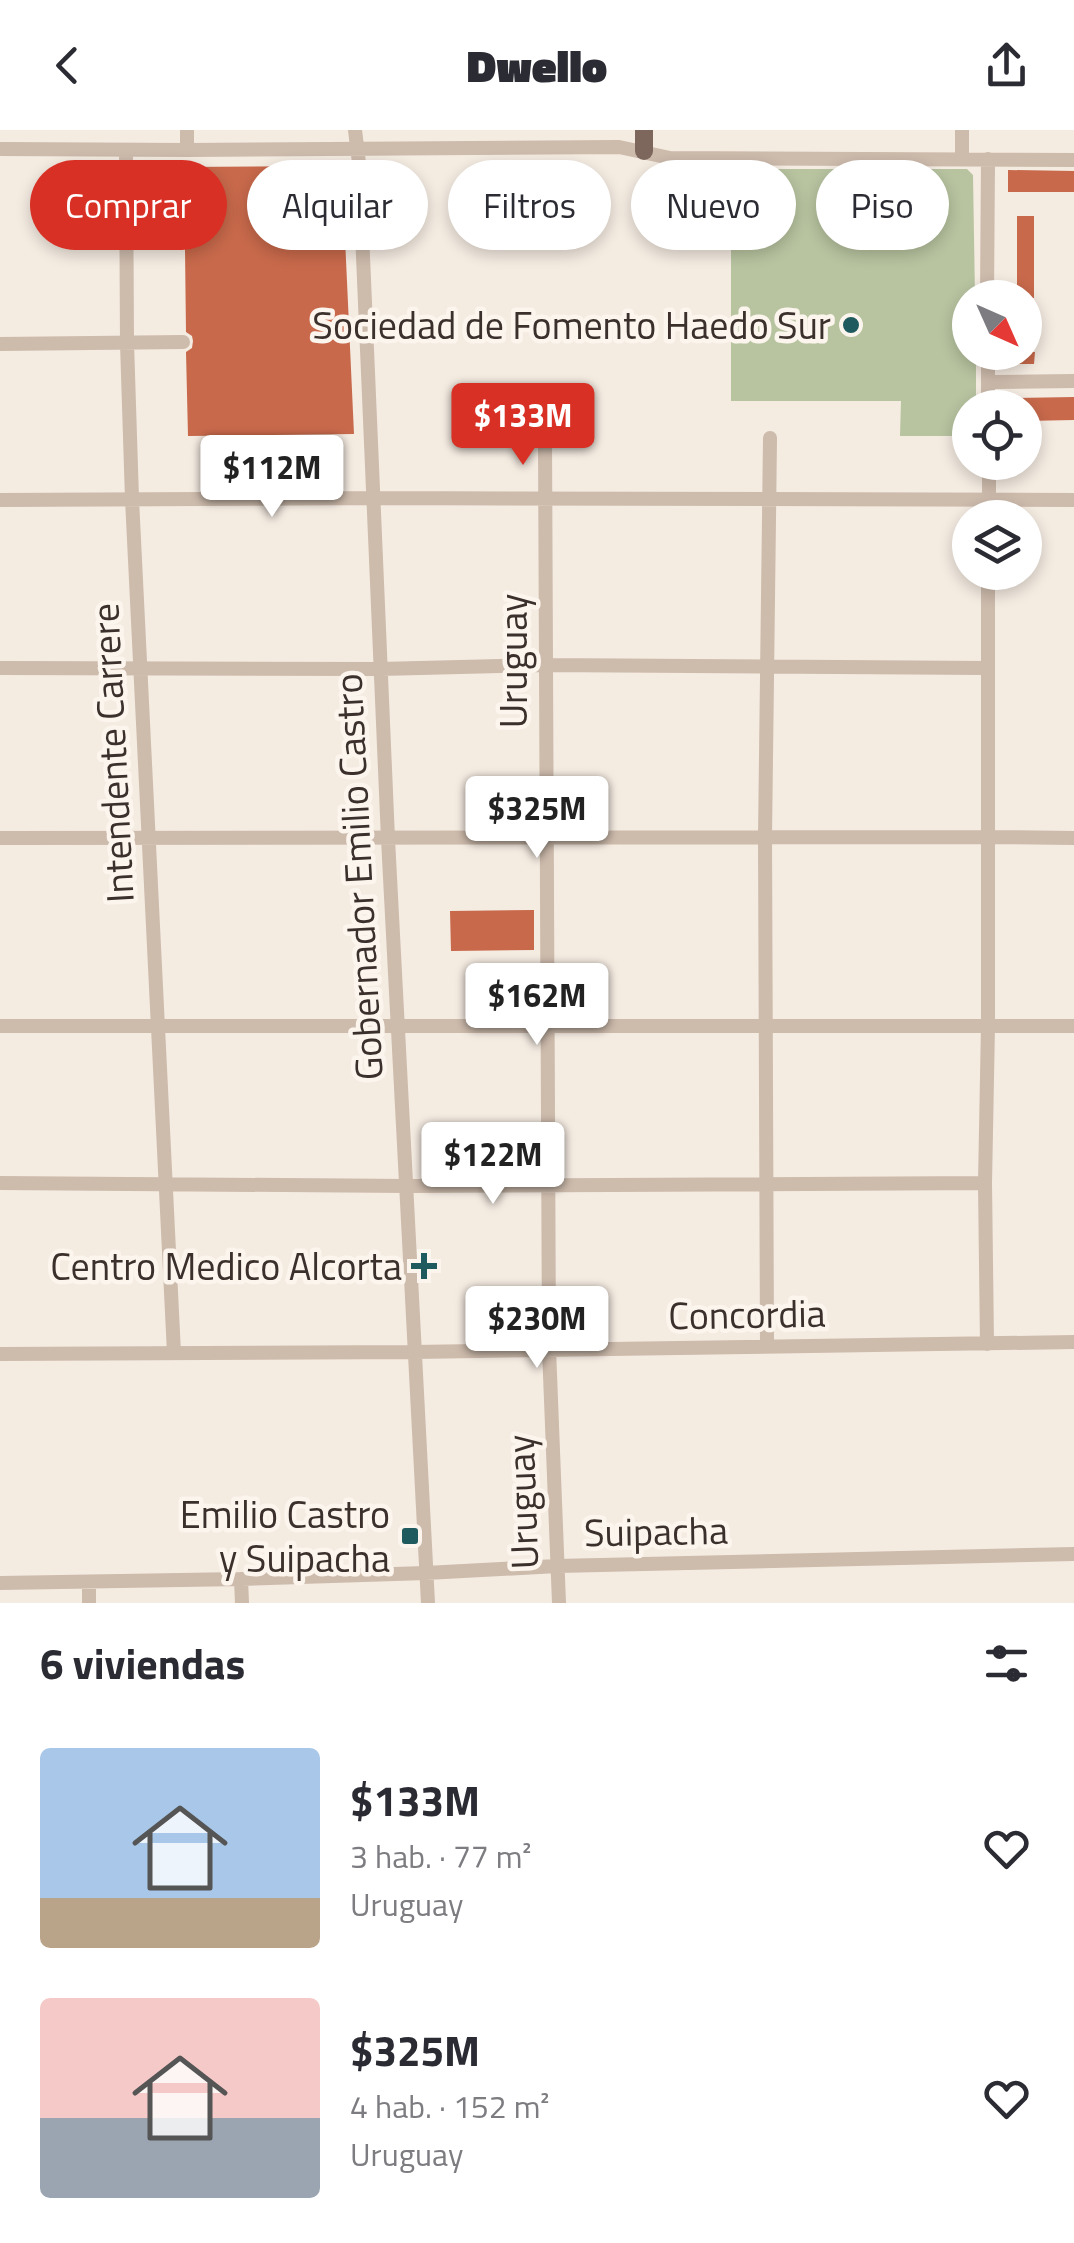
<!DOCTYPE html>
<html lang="es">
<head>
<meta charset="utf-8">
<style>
	:root { --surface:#fff; --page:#f2f2f3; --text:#2b2b33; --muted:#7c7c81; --accent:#d93025 }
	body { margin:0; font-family:"Titillium Web",sans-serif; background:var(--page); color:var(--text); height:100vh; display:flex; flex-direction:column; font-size:38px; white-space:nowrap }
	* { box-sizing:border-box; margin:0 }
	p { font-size:32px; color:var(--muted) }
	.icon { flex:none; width:55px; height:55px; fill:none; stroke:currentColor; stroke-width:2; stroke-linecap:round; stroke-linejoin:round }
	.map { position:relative; height:1473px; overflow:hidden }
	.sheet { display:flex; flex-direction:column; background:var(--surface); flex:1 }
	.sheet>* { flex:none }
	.banner { position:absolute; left:30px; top:30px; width:1015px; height:90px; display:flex; gap:20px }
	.needle { width:65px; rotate:135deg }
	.fabs { position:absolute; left:952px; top:150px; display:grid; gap:20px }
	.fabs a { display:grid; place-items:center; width:90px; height:90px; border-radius:50%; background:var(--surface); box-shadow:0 5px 15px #0003; font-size:50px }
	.price { position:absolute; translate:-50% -85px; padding:0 22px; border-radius:10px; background:#fff; color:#222; font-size:32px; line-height:65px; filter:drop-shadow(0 2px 5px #0008) }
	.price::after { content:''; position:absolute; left:50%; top:60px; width:30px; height:22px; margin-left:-15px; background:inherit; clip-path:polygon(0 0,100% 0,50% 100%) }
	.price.current { background:var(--accent); color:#fff }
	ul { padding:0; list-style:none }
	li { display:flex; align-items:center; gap:30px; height:250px; padding:0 40px }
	li span { display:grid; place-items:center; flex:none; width:280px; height:200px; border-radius:10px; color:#555 }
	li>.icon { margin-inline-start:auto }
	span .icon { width:120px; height:120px; fill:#fffc; stroke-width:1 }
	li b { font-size:42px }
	h2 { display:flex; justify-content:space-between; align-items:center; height:120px; padding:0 40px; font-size:42px }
	.tag { padding:0 35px; border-radius:45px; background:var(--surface); box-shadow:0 5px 15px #0003; font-size:35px; line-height:90px }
	.tag.current { background:var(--accent); color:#fff }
	header { display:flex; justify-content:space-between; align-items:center; height:130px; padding:0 40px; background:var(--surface); font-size:45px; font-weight:800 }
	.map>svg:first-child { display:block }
</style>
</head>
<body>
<header><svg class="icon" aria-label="back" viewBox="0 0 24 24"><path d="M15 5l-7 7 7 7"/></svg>Dwello<svg class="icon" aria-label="share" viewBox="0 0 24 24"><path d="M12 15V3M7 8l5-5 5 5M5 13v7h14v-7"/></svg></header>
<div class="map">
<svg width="1074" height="1473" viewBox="0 0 1074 1473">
	<rect width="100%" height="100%" fill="#f4ebe1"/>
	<path fill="#b8c4a0" d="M731 39H967L973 45 975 167 970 168V222L976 223V277L970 278V306H900L901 271H731Z"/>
	<path fill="#c8694b" d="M334 36 342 43 354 304 188 306 186 222 192 218 193 211 192 206 186 202 184 37Z
		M1008 40 1074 41V62H1008Z
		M1017 86H1034V168H1017Z
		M1016 222H1035L1034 234H1016Z
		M1074 267V290L1025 291V278H1008V268Z
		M534 780V820L451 821 450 781Z"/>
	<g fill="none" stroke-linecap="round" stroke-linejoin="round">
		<path stroke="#cdbbac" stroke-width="14" d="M355 0 359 33 388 709 428 1473
			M0 19 187 20 619 17 670 28 1074 30
			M126 20 127 213 132 369 174 1223
			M187 20V0
			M962 29V0
			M987 168 988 29
			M0 214 183 212
			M988 222V278
			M988 252 1074 251
			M545 309 549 1219 559 1473
			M0 370 374 368 1074 370
			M989 388V332
			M0 538 380 539 546 535 987 538
			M0 708 988 707 1074 708
			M0 896H1074
			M0 1053 407 1056 985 1053
			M987 1214 985 1053 988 895V442
			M767 1216 765 707 770 308
			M0 1224 414 1222 1074 1212
			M241 1449 242 1473
			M89 1452V1473
			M0 1453 241 1449 426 1443 557 1436 1074 1424"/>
		<path stroke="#7d675c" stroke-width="18" d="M644 0V21"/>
	</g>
	<g fill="#1f5a5e" stroke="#fbf5ee" stroke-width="4">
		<circle cx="851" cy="195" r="10"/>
		<path d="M419 1121h10v10h10v10h-10v10h-10v-10h-10v-10h10z"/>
		<rect x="400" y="1396" width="20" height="20" rx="5"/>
	</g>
	<g text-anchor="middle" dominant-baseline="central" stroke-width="9" stroke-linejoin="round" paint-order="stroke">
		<g font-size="38" fill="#3b302b" stroke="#fbf5ee" text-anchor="end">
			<text x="831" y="195">Sociedad de Fomento Haedo Sur</text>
			<text x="402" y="1136">Centro Medico Alcorta</text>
			<text x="390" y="1384">Emilio Castro<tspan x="390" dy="44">y Suipacha</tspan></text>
		</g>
		<g font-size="38" fill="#3b302b" stroke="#fbf5ee">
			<text transform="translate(513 531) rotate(-90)">Uruguay</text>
			<text transform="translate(112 623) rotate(-93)">Intendente Carrere</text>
			<text transform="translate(358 747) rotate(-93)">Gobernador Emilio Castro</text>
			<text transform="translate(747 1184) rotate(-1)">Concordia</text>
			<text transform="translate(522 1372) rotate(-92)">Uruguay</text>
			<text transform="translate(656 1401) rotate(-1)">Suipacha</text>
		</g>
	</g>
</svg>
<div class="fabs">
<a><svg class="needle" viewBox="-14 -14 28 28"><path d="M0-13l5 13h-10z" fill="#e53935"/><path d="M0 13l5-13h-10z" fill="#7c7c81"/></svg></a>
<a><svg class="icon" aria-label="locate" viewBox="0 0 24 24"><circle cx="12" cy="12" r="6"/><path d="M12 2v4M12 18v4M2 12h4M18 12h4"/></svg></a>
<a><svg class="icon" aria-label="layers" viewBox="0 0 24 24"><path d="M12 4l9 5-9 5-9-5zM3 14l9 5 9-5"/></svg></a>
</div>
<b class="price current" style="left:523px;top:338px">$133M</b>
<b class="price" style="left:272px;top:390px">$112M</b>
<b class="price" style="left:537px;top:731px">$325M</b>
<b class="price" style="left:537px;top:918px">$162M</b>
<b class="price" style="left:493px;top:1077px">$122M</b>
<b class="price" style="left:537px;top:1241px">$230M</b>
<div class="banner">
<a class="tag current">Comprar</a>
<a class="tag">Alquilar</a>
<a class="tag">Filtros</a>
<a class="tag">Nuevo</a>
<a class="tag">Piso</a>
</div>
</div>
<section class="sheet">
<h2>6 viviendas<svg class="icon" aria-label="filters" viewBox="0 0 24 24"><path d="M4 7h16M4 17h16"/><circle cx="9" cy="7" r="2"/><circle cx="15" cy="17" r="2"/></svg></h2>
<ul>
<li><span style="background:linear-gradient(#a9c7e8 75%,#b9a48a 0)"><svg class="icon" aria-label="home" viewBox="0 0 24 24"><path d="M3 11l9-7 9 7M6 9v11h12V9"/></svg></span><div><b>$133M</b><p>3 hab. · 77 m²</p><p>Uruguay</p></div><svg class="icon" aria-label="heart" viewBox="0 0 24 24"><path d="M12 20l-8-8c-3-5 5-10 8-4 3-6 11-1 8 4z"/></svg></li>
<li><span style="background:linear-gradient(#f6c9c9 60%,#9aa5b1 0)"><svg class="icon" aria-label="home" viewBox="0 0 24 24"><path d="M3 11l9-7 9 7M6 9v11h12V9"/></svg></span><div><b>$325M</b><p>4 hab. · 152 m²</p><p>Uruguay</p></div><svg class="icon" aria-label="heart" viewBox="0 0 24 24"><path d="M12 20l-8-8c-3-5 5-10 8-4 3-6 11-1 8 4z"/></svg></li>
</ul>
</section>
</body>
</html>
